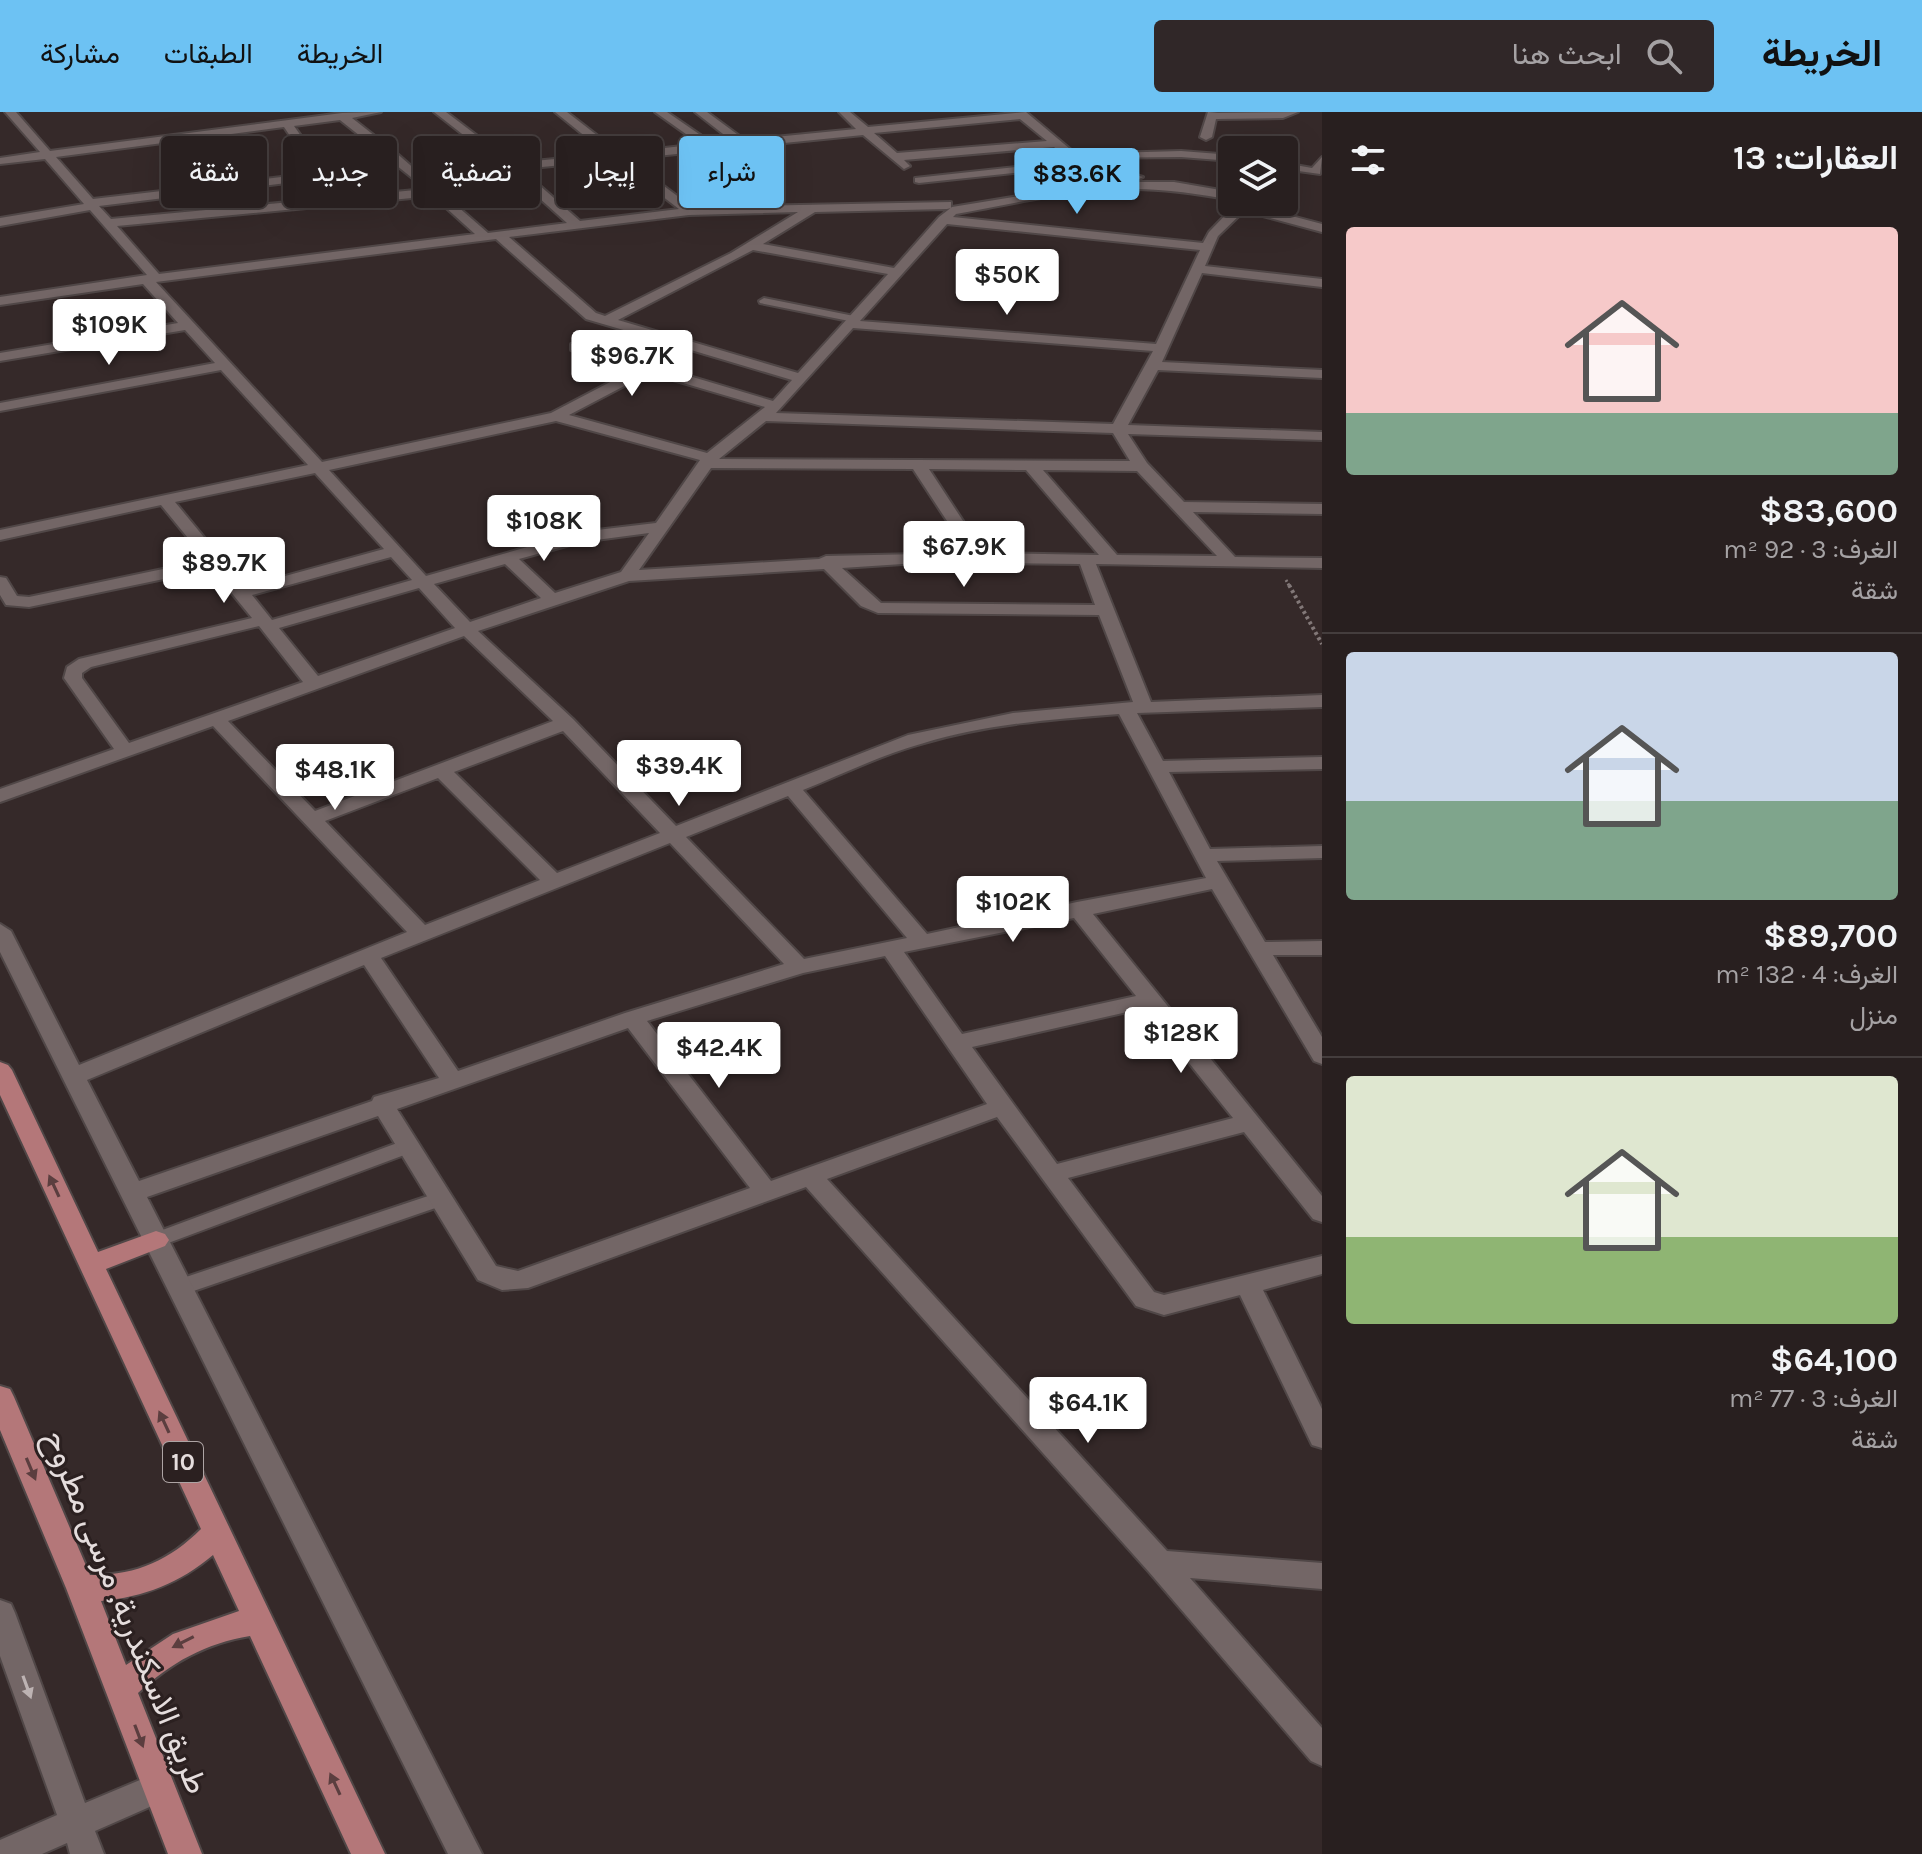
<!DOCTYPE html>
<html lang="ar">
<head>
<meta charset="utf-8">
<style>
	:root { --surface:#281f1f; --page:#302728; --text:#f1f3f6; --muted:#a5a2a4; --line:#443d3d; --accent:#6dc2f3 }
	body { margin:0; font-family:Karla,Vazirmatn,sans-serif; background:var(--page); color:var(--text); direction:rtl; height:100vh; display:flex; flex-direction:column; font-size:30px; white-space:nowrap }
	* { box-sizing:border-box; margin:0 }
	p { font-size:26px; color:var(--muted) }
	.icon { flex:none; width:44px; height:44px; fill:none; stroke:currentColor; stroke-width:2; stroke-linecap:round; stroke-linejoin:round }
	.map { position:relative; flex:1; overflow:hidden; direction:ltr }
	.sheet { display:flex; flex-direction:column; background:var(--surface); width:600px }
	.sheet>* { flex:none }
	.top-card { position:absolute; left:24px; top:24px; width:760px; height:72px; direction:rtl; display:flex; gap:16px }
	.tools { position:absolute; left:1218px; top:24px; display:grid; gap:16px }
	.tools a { display:grid; place-items:center; width:80px; height:80px; border-radius:8px; background:var(--surface); box-shadow:0 8px 32px #0002,0 0 0 2px var(--line); font-size:40px }
	.price { position:absolute; translate:-50% -68px; padding:0 18px; border-radius:8px; background:#fff; color:#222; font-size:26px; line-height:52px; filter:drop-shadow(0 2px 4px #0008) }
	.price::after { content:''; position:absolute; left:50%; top:48px; width:24px; height:18px; margin-left:-12px; background:inherit; clip-path:polygon(0 0,100% 0,50% 100%) }
	.price.selected { background:var(--accent); color:#111 }
	ul { padding:0; list-style:none }
	li { display:grid; align-content:center; gap:16px; height:424px; padding:0 24px }
	li+li { border-top:2px solid var(--line) }
	li span { display:grid; place-items:center; height:248px; border-radius:8px; color:#555 }
	li>.icon { margin-inline-start:auto }
	span .icon { width:144px; height:144px; fill:#fffc; stroke-width:1 }
	li b { font-size:34px }
	h2 { display:flex; justify-content:space-between; align-items:center; height:96px; padding:0 24px; font-size:34px }
	.chip { padding:0 28px; border-radius:8px; background:var(--surface); box-shadow:0 8px 32px #0002,0 0 0 2px var(--line); font-size:28px; line-height:72px }
	.chip.selected { background:var(--accent); color:#111 }
	header { display:flex; align-items:center; gap:48px; box-sizing:border-box; height:112px; padding:0 40px; background:var(--accent); color:#111 }
	header strong { font-size:38px }
	nav { display:flex; gap:44px; margin-inline-start:auto; font-size:28px }
	.search { width:560px; height:72px; background:var(--page); display:flex; align-items:center; gap:20px; box-sizing:border-box; padding:0 28px; border-radius:8px; color:var(--muted); font-size:30px }
	main { display:flex; flex:1; min-height:0 }
	.map>svg:first-child { display:block }
</style>
</head>
<body>
<header>
<strong>الخريطة</strong>
<div class="search"><svg class="icon" aria-label="search" viewBox="0 0 24 24"><circle cx="10" cy="10" r="6"/><path d="M15 15l6 6"/></svg>ابحث هنا</div>
<nav><a>الخريطة</a><a>الطبقات</a><a>مشاركة</a></nav>
</header>
<main>
<section class="sheet">
<h2>العقارات: 13<svg class="icon" aria-label="filters" viewBox="0 0 24 24"><path d="M4 7h16M4 17h16"/><circle cx="9" cy="7" r="2"/><circle cx="15" cy="17" r="2"/></svg></h2>
<ul>
<li><span style="background:linear-gradient(#f6c9c9 75%,#7fa58c 0)"><svg class="icon" aria-label="home" viewBox="0 0 24 24"><path d="M3 11l9-7 9 7M6 9v11h12V9"/></svg></span><div><b>$83,600</b><p>الغرف: 3 · 92 m²</p><p>شقة</p></div></li>
<li><span style="background:linear-gradient(#c9d6e8 60%,#7fa58c 0)"><svg class="icon" aria-label="home" viewBox="0 0 24 24"><path d="M3 11l9-7 9 7M6 9v11h12V9"/></svg></span><div><b>$89,700</b><p>الغرف: 4 · 132 m²</p><p>منزل</p></div></li>
<li><span style="background:linear-gradient(#dfe7d0 65%,#8fb573 0)"><svg class="icon" aria-label="home" viewBox="0 0 24 24"><path d="M3 11l9-7 9 7M6 9v11h12V9"/></svg></span><div><b>$64,100</b><p>الغرف: 3 · 77 m²</p><p>شقة</p></div></li>
</ul>
</section>
<div class="map">
<svg width="1322" height="1742" viewBox="0 0 1322 1742">
	<rect width="100%" height="100%" fill="#352929"/>
	<g fill="none" stroke-linecap="round" stroke-linejoin="round">
		<g stroke="#504747" stroke-width="4">
			<path id="service" d="M764 186 854 204 859 207 854 210 760 191 759 189Z
				M408 1027 415 1029 418 1034 415 1039 163 1133H149L146 1128 149 1123Z
				M440 1080 447 1082 450 1087 447 1092 179 1184 171 1182 168 1176 171 1170Z"/>
		</g>
		<g stroke="#504747" stroke-width="4">
			<path id="minor" d="M5 0H16L50 39 342 1 381 0 352 6 394 39 488 121 567 111 507 57 434 0H446L513 51 607 42 555 0H567L620 41 700 32 655 0H667L712 31 732 29 695 0H707L745 28 856 17 839 0H850L868 15 1026 0 1076 42 1181 39 1232 43V49L1181 45 1082 46 1143 65 1137 68 1081 54 919 71 915 70V66L1071 49 1054 35 904 48 910 54 904 57 863 23 628 47 692 95 951 90V96L947 97 815 100 763 132 894 156 939 105 952 95 1098 71 1133 70H1174L1232 80V88C1199 82 1167 77 1134 77 1075 76 1014 92 956 102L953 105 1203 131 1209 120 1237 91 1252 90 1250 93 1322 112V120L1244 99 1218 124 1205 154 1322 167V175L1202 161 1162 250 1322 258V266L1158 258 1128 313 1322 320V328L1128 322 1147 351 1184 390 1322 392V402L1193 400 1235 445 1322 446V456L1096 452 1151 590 1322 583V595L1137 601 1163 649 1322 645V657L1169 660 1210 737 1322 734V746L1217 749 1265 830 1322 829V843H1273L1322 925V952L1314 949 1212 777 1093 802 1322 1084V1110L1313 1107 1244 1020 1068 1066 1154 1180 1164 1183 1322 1144V1162L1263 1178 1322 1297V1336L1312 1333 1240 1183 1164 1203 1136 1194 997 1005 827 1067 1167 1439 1322 1451V1477L1190 1466 1322 1616V1654L1311 1649 1149 1460 806 1075 528 1176 502 1178 478 1168 378 1004 147 1085 482 1742H448L0 840V812L11 819 79 953 407 820 213 614 0 690V677L114 637 64 566 67 555 79 547 252 506 212 457 29 495 6 493 0 483V465L6 466 17 484 29 485 206 448 161 393 0 428V418L308 353 221 258 0 299V291L215 251 185 218 0 249V241L178 211 143 172 0 193V185L147 163 90 98 0 114V106L84 92 45 47 0 52V46L40 40ZM1020 7 1047 29 897 41 874 21ZM340 8 379 39 318 48 294 14ZM284 15 315 61 93 87 56 45ZM386 45 426 77 111 107 99 94 319 67 328 74 334 71 322 54ZM615 48 679 97 580 109 521 57ZM433 84 475 122 159 162 117 114ZM798 100 731 141 605 204 596 201 509 125 689 103ZM947 112 1200 138 1156 232 860 209ZM496 127 586 207 678 234 646 251 581 232H571V238L635 257 551 301 322 350 156 170ZM753 138 888 162 798 261 618 208ZM853 216 1153 239 1113 312 776 301ZM691 238 792 268 773 289 659 255ZM649 261 765 295 707 341 569 303ZM556 309 700 348 656 411 580 420 426 464 329 358ZM766 309 1113 321 1130 349 719 347ZM711 356 913 357 968 441 826 444 819 447 639 458ZM929 357 1026 358 1099 443 984 441ZM1043 358 1137 359 1217 444 1117 443ZM315 361 384 437 245 475 175 390ZM649 421 621 460 555 481 519 447 581 430ZM391 445 412 468 272 508 252 483ZM933 450 1080 452 1095 493 881 491 842 456ZM505 452 541 486 470 510 434 472ZM824 457 861 494 878 501 1099 503 1133 590 1013 601 908 623 676 714 573 607 478 519 629 469ZM419 476 455 516 318 564 279 516ZM259 514 303 570 129 631 82 566V561L91 555ZM464 524 553 609 315 699 228 609ZM1119 602 1206 766 1077 790 927 822 803 678C843 662 883 642 924 631 987 612 1054 607 1119 602ZM563 619 660 721 557 761 454 660ZM438 666 540 768 425 813 325 709ZM788 684 907 826 804 847 686 725ZM670 731 784 852 625 901 458 959 381 846ZM1074 806 1136 884 962 922 904 840ZM885 844 987 992 771 1069 647 909 803 861ZM364 853 439 966 374 985 372 989 139 1069 87 968ZM1145 896 1233 1006 1057 1052 972 935ZM628 916 750 1076 518 1159 496 1154 397 997Z
				M1208 0 1218 1 1298 0 1283 6 1216 7 1212 25 1206 28 1200 25Z
				M1322 45 1320 62 1284 57V51L1312 56Z
				M0 1488 11 1492 15 1501 85 1691 159 1660 170 1664 175 1675 170 1686 95 1719 104 1742H70L67 1731 42 1742H0V1728L57 1703 0 1544Z"/>
		</g>
		<g stroke="#504747" stroke-width="4">
			<path id="primary" d="M0 950 8 953 12 958 98 1140 156 1119 165 1122 169 1128 165 1134 106 1157 385 1742H351L250 1524C206 1531 170 1551 138 1581L202 1742H168L66 1476 0 1318V1274L10 1277 14 1285 90 1463C135 1464 170 1448 201 1417L0 983ZM213 1443 239 1499 173 1522 126 1553 101 1489C144 1485 180 1471 213 1443Z"/>
		</g>
		<path stroke="#827878" stroke-width="3" stroke-dasharray="2 2" stroke-linecap="butt" d="M1286 468 1290 475"/>
		<path stroke="#827878" stroke-width="4" stroke-dasharray="3 3" stroke-linecap="butt" d="M1289 473 1322 532"/>
		<use href="#service" fill="#736666" fill-rule="evenodd"/>
		<use href="#minor" fill="#736666" fill-rule="evenodd"/>
		<use href="#primary" fill="#b47779" fill-rule="evenodd"/>
	</g>
	<defs><path id="oneway-solid" d="M-6-.8H1V-3.2L6.5 0L1 3.2V.8H-6Z" transform="scale(2)"/></defs>
	<g fill="#5b3e3f">
		<use href="#oneway-solid" transform="translate(54 1074) rotate(-115)"/>
		<use href="#oneway-solid" transform="translate(164 1310) rotate(-115)"/>
		<use href="#oneway-solid" transform="translate(31 1357) rotate(67)"/>
		<use href="#oneway-solid" transform="translate(183 1530) rotate(153)"/>
		<use href="#oneway-solid" transform="translate(139 1624) rotate(69)"/>
		<use href="#oneway-solid" transform="translate(335 1672) rotate(-115)"/>
	</g>
	<use fill="#bdb3b3" href="#oneway-solid" transform="translate(27 1575) rotate(70)"/>
	<g text-anchor="middle" dominant-baseline="central" stroke-width="6" stroke-linejoin="round" paint-order="stroke">
		<rect fill="#2b2020" stroke="#ada4a4" stroke-width="2" x="163" y="1330" width="40" height="40" rx="6"/>
		<g font-size="24" font-weight="bold" fill="#e5dddd">
			<text x="183" y="1350">10</text>
		</g>
		<g font-size="32" fill="#e5dddd" stroke="#2b2020">
			<text transform="translate(126 1500) rotate(68)">طريق الاسكندرية, مرسى مطروح</text>
		</g>
	</g>
</svg>
<div class="tools">
<a><svg class="icon" aria-label="layers" viewBox="0 0 24 24"><path d="M12 4l9 5-9 5-9-5zM3 14l9 5 9-5"/></svg></a>
</div>
<b class="price selected" style="left:1077px;top:104px">$83.6K</b>
<b class="price" style="left:1007px;top:205px">$50K</b>
<b class="price" style="left:109px;top:255px">$109K</b>
<b class="price" style="left:632px;top:286px">$96.7K</b>
<b class="price" style="left:544px;top:451px">$108K</b>
<b class="price" style="left:964px;top:477px">$67.9K</b>
<b class="price" style="left:224px;top:493px">$89.7K</b>
<b class="price" style="left:679px;top:696px">$39.4K</b>
<b class="price" style="left:335px;top:700px">$48.1K</b>
<b class="price" style="left:1013px;top:832px">$102K</b>
<b class="price" style="left:1181px;top:963px">$128K</b>
<b class="price" style="left:719px;top:978px">$42.4K</b>
<b class="price" style="left:1088px;top:1333px">$64.1K</b>
<div class="top-card">
<a class="chip selected">شراء</a>
<a class="chip">إيجار</a>
<a class="chip">تصفية</a>
<a class="chip">جديد</a>
<a class="chip">شقة</a>
</div>
</div>
</main>
</body>
</html>
